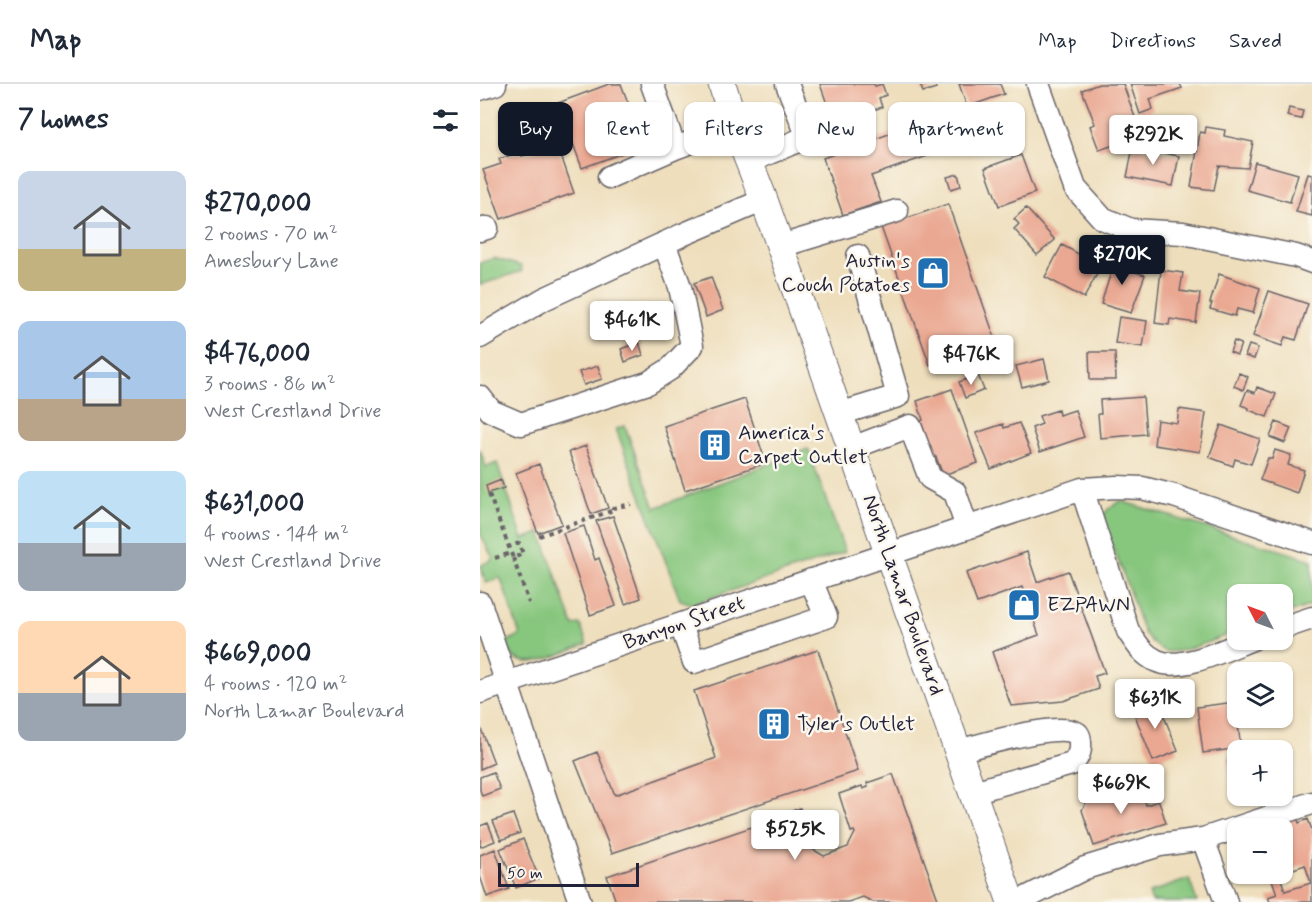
<!DOCTYPE html>
<html lang="en">
<head>
<meta charset="utf-8">
<style>
	:root { --surface:#fff; --page:#f2f2f3; --text:#1f2937; --muted:#747a83; --line:#e0e1e3; --accent:#111827 }
	body { margin:0; font-family:Mynerve,sans-serif; background:var(--page); color:var(--text); height:100vh; display:flex; flex-direction:column; font-size:22px; white-space:nowrap }
	* { box-sizing:border-box; margin:0 }
	p { font-size:20px; color:var(--muted) }
	.icon { flex:none; width:33px; height:33px; fill:none; stroke:currentColor; stroke-width:2; stroke-linecap:round; stroke-linejoin:round }
	.map { position:relative; flex:1; overflow:hidden }
	.panel { display:flex; flex-direction:column; background:var(--surface); width:480px }
	.panel>* { flex:none }
	.top-card { position:absolute; left:18px; top:18px; width:570px; height:54px; display:flex; gap:12px }
	.needle { width:39px; rotate:312deg }
	.fabs { position:absolute; left:747px; top:500px; display:grid; gap:12px }
	.fabs a { display:grid; place-items:center; width:66px; height:66px; border-radius:12px; background:var(--surface); box-shadow:0 2px 4px #0004; font-size:30px }
	.scale { position:absolute; left:18px; bottom:15px; width:141px; box-sizing:border-box; padding-left:6px; border:3px solid #22223b; border-top:0; font-size:16px; line-height:21px; white-space:nowrap; color:#22223b; -webkit-text-stroke:4px #fbf7ec; paint-order:stroke }
	.price { position:absolute; translate:-50% -51px; padding:0 14px; border-radius:6px; background:#fff; color:#222; font-size:20px; line-height:39px; filter:drop-shadow(0 2px 3px #0008) }
	.price::after { content:''; position:absolute; left:50%; top:36px; width:18px; height:14px; margin-left:-9px; background:inherit; clip-path:polygon(0 0,100% 0,50% 100%) }
	.price.selected { background:var(--accent); color:#fff }
	ul { padding:0; list-style:none }
	li { display:flex; align-items:center; gap:18px; height:150px; padding:0 18px }
	li span { display:grid; place-items:center; flex:none; width:168px; height:120px; border-radius:12px; color:#555 }
	li>.icon { margin-inline-start:auto }
	span .icon { width:72px; height:72px; fill:#fffc; stroke-width:1 }
	li b { font-size:26px }
	h2 { display:flex; justify-content:space-between; align-items:center; height:72px; padding:0 18px; font-size:26px }
	.pill { padding:0 21px; border-radius:12px; background:var(--surface); box-shadow:0 2px 4px #0004; font-size:21px; line-height:54px }
	.pill.selected { background:var(--accent); color:#fff }
	header { display:flex; align-items:center; gap:36px; box-sizing:border-box; height:84px; padding:0 30px; background:var(--surface); border-bottom:2px solid var(--line) }
	header strong { font-size:28px }
	nav { display:flex; gap:33px; margin-inline-start:auto; font-size:21px }
	main { display:flex; flex:1; min-height:0 }
	.map>svg:first-child { display:block }
</style>
</head>
<body>
<header>
<strong>Map</strong>
<nav><a>Map</a><a>Directions</a><a>Saved</a></nav>
</header>
<main>
<section class="panel">
<h2>7 homes<svg class="icon" aria-label="filters" viewBox="0 0 24 24"><path d="M4 7h16M4 17h16"/><circle cx="9" cy="7" r="2"/><circle cx="15" cy="17" r="2"/></svg></h2>
<ul>
<li><span style="background:linear-gradient(#c9d6e8 65%,#c2b280 0)"><svg class="icon" aria-label="home" viewBox="0 0 24 24"><path d="M3 11l9-7 9 7M6 9v11h12V9"/></svg></span><div><b>$270,000</b><p>2 rooms · 70 m²</p><p>Amesbury Lane</p></div></li>
<li><span style="background:linear-gradient(#a9c7e8 65%,#b9a48a 0)"><svg class="icon" aria-label="home" viewBox="0 0 24 24"><path d="M3 11l9-7 9 7M6 9v11h12V9"/></svg></span><div><b>$476,000</b><p>3 rooms · 86 m²</p><p>West Crestland Drive</p></div></li>
<li><span style="background:linear-gradient(#bfe0f5 60%,#9aa5b1 0)"><svg class="icon" aria-label="home" viewBox="0 0 24 24"><path d="M3 11l9-7 9 7M6 9v11h12V9"/></svg></span><div><b>$631,000</b><p>4 rooms · 144 m²</p><p>West Crestland Drive</p></div></li>
<li><span style="background:linear-gradient(#ffd9b3 60%,#9aa5b1 0)"><svg class="icon" aria-label="home" viewBox="0 0 24 24"><path d="M3 11l9-7 9 7M6 9v11h12V9"/></svg></span><div><b>$669,000</b><p>4 rooms · 120 m²</p><p>North Lamar Boulevard</p></div></li>
</ul>
</section>
<div class="map">
<svg width="832" height="818" viewBox="0 0 832 818">
	<rect width="100%" height="100%" fill="#fbf7ec"/>
	<filter id="ink" filterUnits="userSpaceOnUse"><feTurbulence type="fractalNoise" baseFrequency=".0167" numOctaves="2"/><feDisplacementMap in="SourceGraphic" scale="12" xChannelSelector="R" yChannelSelector="G"/><feConvolveMatrix kernelMatrix="1 2 1 2 8 2 1 2 1" color-interpolation-filters="sRGB"/></filter>
	<filter id="wash" filterUnits="userSpaceOnUse"><feTurbulence type="fractalNoise" baseFrequency=".008" numOctaves="4" result="noise"/><feDisplacementMap in="SourceGraphic" scale="24" xChannelSelector="R" yChannelSelector="G"/><feGaussianBlur stdDeviation="1.35" result="paint"/><feColorMatrix in="noise" values="0 0 0 0 0 0 0 0 0 0 0 0 0 0 0 0 0 1.4 0 .05"/><feComposite in="paint" operator="in"/></filter>
	<g filter="url(#wash)">
		<rect width="100%" height="100%" fill="#eedebc"/>
		<path fill="#86c67d" stroke="#54745c" stroke-width="1.5" d="M14 174 41 182 42 187 0 201V179Z
			M145 342 175 424 328 365 365 468 212 520 200 516 136 345Z
			M0 365 6 383 17 379 43 455 61 449 93 541 100 540 107 560C84 568 33 597 26 558L40 551 21 495 19 494 6 499 0 482 13 475 0 449Z
			M641 417 832 476V521L803 531 802 510H758L757 547C740 553 702 571 685 567 676 564 670 556 664 549 653 520 645 489 631 461 628 454 621 444 622 436 624 426 633 421 641 417Z
			M709 795 717 818H672L669 809Z"/>
		<g id="blocks">
			<path fill="#eaa892" d="M129 0H141L164 61 102 84 78 19Z
				M340 0H394L395 2 402 0 406 11 399 14 402 23 354 40Z
				M440 0H454L456 4 443 8Z
				M479 0H520L524 10 487 23Z
				M619 0H643L660 47 651 51 652 55 619 66 610 42 615 40 602 6Z
				M650 0H700L702 4 670 15 673 25 660 30Z
				M525 21 538 57 509 68 496 31Z
				M809 24 823 27 821 35 807 32Z
				M439 39 450 71 391 92 401 118 363 131 343 74Z
				M726 43 745 46 744 52 773 58 768 84 739 82 734 106 711 103 720 48 725 49Z
				M77 60 94 109 21 135 3 86 21 80 19 75 41 68 42 72Z
				M653 63 699 72 693 102 647 93Z
				M541 71 555 109 519 122 505 84Z
				M775 78 818 90 810 118 767 106Z
				M478 90 481 102 471 105 467 93Z
				M828 90 832 91V132L816 128Z
				M468 120 516 257 450 281 401 143Z
				M546 124 575 156 557 171 534 145 539 140 534 135Z
				M582 161 606 174 609 167 625 175 604 214 565 193Z
				M638 166 648 169 643 184 665 191 651 229 621 220Z
				M681 186 703 189 700 207 720 210 716 239 690 235 689 241 675 239Z
				M739 190 780 204 773 229 757 225 755 232 730 225 732 219H730Z
				M231 193 243 226 226 233 214 199Z
				M789 207 828 220 816 256 805 253 802 262 773 252Z
				M639 233 667 237 663 263 635 259Z
				M754 257 761 260 757 271 750 268Z
				M159 258 163 271 145 278 141 265Z
				M769 261 778 264 774 275 765 272Z
				M609 268H635L636 296H610Z
				M564 275 569 296 542 303 536 282Z
				M118 282 122 295 104 301 99 288Z
				M759 289 768 293 763 306 754 302Z
				M498 291 504 306 485 314 479 298Z
				M777 303 796 310 787 333 769 326V324L761 321 767 306 775 309Z
				M472 305 498 379 463 391 456 373H453L441 337 443 336 437 317Z
				M663 313 666 350 620 354 618 330H621L620 316Z
				M265 315 286 379 205 406 184 342Z
				M699 325 726 329 720 368 674 361 677 336 697 339Z
				M578 326 579 331 595 326 604 353 560 368 552 344 562 340 559 332Z
				M796 338 811 344 805 359 790 353Z
				M539 339 551 369 511 385 496 349 523 340 524 344Z
				M741 341 780 355 771 380 755 375 753 382 729 373Z
				M106 362 128 424 111 430 89 368Z
				M795 366 811 371 808 381 824 386 817 409 780 396 788 374 792 375Z
				M59 380 82 440 58 449 36 389Z
				M21 396 24 404 8 409 6 402Z
				M133 432 161 514 145 520 116 437Z
				M104 442 115 476 119 474 136 522 110 531 83 449Z
				M547 468 557 498 588 487 625 589 615 592 619 605 583 617 531 622 512 568 559 551 542 503 497 519 486 489Z
				M338 566 378 687 132 769 95 677 117 668 135 711 236 674 214 607Z
				M677 615 698 667 673 677 652 624Z
				M755 618 761 664 723 669 717 623Z
				M779 633H802L782 641Z
				M0 642 14 679 0 685Z
				M758 673V691L750 692 748 675Z
				M13 688 20 705 2 712 0 706V693Z
				M413 690 459 818H393L383 813 368 818H136L127 792 289 737 290 738 296 736 295 733 320 724 333 761 330 762V764L344 772 368 763 375 749 374 747 371 748 359 710 382 702 383 705 388 703 387 699Z
				M660 700 666 721 679 717 686 739 614 762 602 726 607 717Z
				M33 730 40 749 21 756 13 737Z
				M816 730 819 739 828 735 832 746V818H790L788 813 797 810 791 793 782 796 780 789H799L805 807 831 799 825 781 802 789V744L811 741 808 733Z
				M8 739 15 757 0 763V742Z
				M43 755 59 794 36 804 20 765Z
				M15 765 29 805 7 813 0 792V771Z"/>
		</g>
	</g>
	<g filter="url(#ink)">
		<use href="#blocks" fill-opacity="0" stroke="#696468" stroke-width="1.5"/>
		<g fill="none" stroke-linecap="round" stroke-linejoin="round">
			<g stroke="#696468" stroke-width="25">
				<path id="minor" d="M172 0 195 64 255 42
					M558 0 595 104 622 134 651 146 703 149 816 172 832 178
					M0 5 15 0
					M270 77 320 56 324 53 325 46 307 0
					M129 93 195 64
					M0 146 7 144
					M301 162 417 127
					M0 253 64 215 202 151 284 116
					M0 313 11 327 41 340 168 299 190 285 212 262 200 203 184 159
					M359 330 418 312 378 172
					M372 364 430 342 450 394 475 408 487 444
					M602 405 648 547C656 559 663 571 677 577 702 588 748 564 772 555
					M0 519 100 818
					M201 541 214 578 346 533 331 496
					M802 544 832 534
					M0 608 602 405 637 403 662 404 694 412 832 459
					M478 667C502 661 573 639 594 648 599 649 600 654 600 659 601 668 598 674 592 680L493 708
					M538 818 605 784 680 761 723 755
					M746 818 723 755 832 719"/>
			</g>
			<g stroke="#696468" stroke-width="29">
				<path id="major" d="M242 0 255 42 284 116 531 818"/>
			</g>
			<path stroke="#696468" stroke-width="4" stroke-dasharray="4.5 4.5" stroke-linecap="butt" d="M9 410 33 474 43 470 39 459 29 463
				M59 452 134 426 133 424 151 420
				M15 474 31 469
				M33 474 49 519"/>
			<use href="#minor" stroke="#fff" stroke-width="22"/>
			<use href="#major" stroke="#fff" stroke-width="27"/>
		</g>
	</g>
	<defs>
		<g id="shop-square" transform="scale(1.725)"><rect x="-9" y="-9" width="18" height="18" rx="4" fill="#1f6fb2" stroke="#fbf7ec"/><path d="M-5-2.5h2.3a2.7 3.5 0 0 1 5.4 0H5L5.5 6h-11ZM-1.5-2.5h3a1.5 2.3 0 0 0-3 0Z" fill="#fff"/></g>
		<g id="building-square" transform="scale(1.725)"><rect x="-9" y="-9" width="18" height="18" rx="4" fill="#1f6fb2" stroke="#fbf7ec"/><path d="M-4-6H4V6H1V3H-1V6H-4ZM-2.5-4.3h1.7v1.8h-1.7ZM.8-4.3h1.7v1.8H.8ZM-2.5-1h1.7V.8h-1.7ZM.8-1h1.7V.8H.8Z" fill="#fff"/></g>
	</defs>
	<g fill-rule="evenodd">
		<use href="#shop-square" x="453" y="189"/>
		<use href="#building-square" x="235" y="361"/>
		<use href="#shop-square" x="544" y="521"/>
		<use href="#building-square" x="294" y="640"/>
	</g>
	<g text-anchor="middle" dominant-baseline="central" stroke-width="5" stroke-linejoin="round" paint-order="stroke">
		<g font-size="21" fill="#22223b" stroke="#fbf7ec" text-anchor="start">
			<text x="430" y="177" text-anchor="end">Austin's<tspan x="430" dy="24">Couch Potatoes</tspan></text>
			<text x="258" y="349">America's<tspan x="258" dy="24">Carpet Outlet</tspan></text>
			<text x="567" y="521">EZPAWN</text>
			<text x="317" y="640">Tyler's Outlet</text>
		</g>
		<g font-size="21" fill="#22223b" stroke="#fbf7ec">
			<text transform="translate(423 511) rotate(71)">North Lamar Boulevard</text>
			<text transform="translate(204 539) rotate(-19)">Banyon Street</text>
		</g>
	</g>
</svg>
<div class="fabs">
<a><svg class="needle" viewBox="-14 -14 28 28"><path d="M0-13l5 13h-10z" fill="#e53935"/><path d="M0 13l5-13h-10z" fill="#747a83"/></svg></a>
<a><svg class="icon" aria-label="layers" viewBox="0 0 24 24"><path d="M12 4l9 5-9 5-9-5zM3 14l9 5 9-5"/></svg></a>
<a>+</a>
<a>−</a>
</div>
<div class="scale">50 m</div>
<b class="price" style="left:673px;top:82px">$292K</b>
<b class="price selected" style="left:642px;top:202px">$270K</b>
<b class="price" style="left:152px;top:268px">$461K</b>
<b class="price" style="left:491px;top:302px">$476K</b>
<b class="price" style="left:675px;top:646px">$631K</b>
<b class="price" style="left:641px;top:731px">$669K</b>
<b class="price" style="left:315px;top:777px">$525K</b>
<div class="top-card">
<a class="pill selected">Buy</a>
<a class="pill">Rent</a>
<a class="pill">Filters</a>
<a class="pill">New</a>
<a class="pill">Apartment</a>
</div>
</div>
</main>
</body>
</html>
